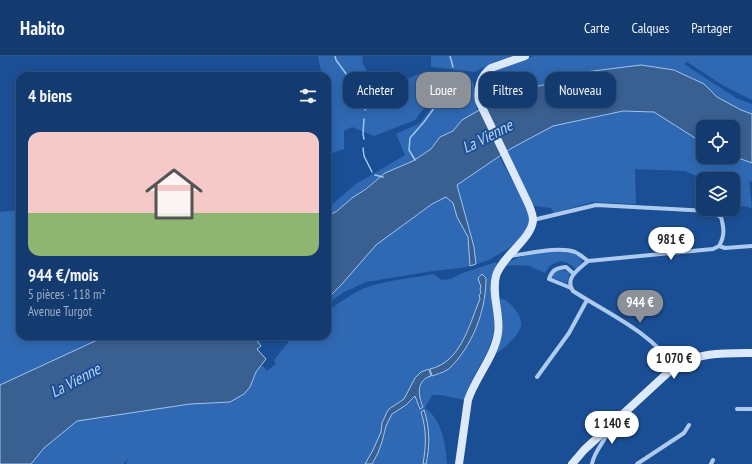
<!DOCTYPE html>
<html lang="fr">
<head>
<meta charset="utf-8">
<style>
	:root { --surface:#143b70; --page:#214678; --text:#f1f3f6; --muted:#9dadc3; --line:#335583; --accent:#8c9099 }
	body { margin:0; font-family:"PT Sans Narrow",sans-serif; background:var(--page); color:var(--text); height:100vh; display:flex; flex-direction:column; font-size:15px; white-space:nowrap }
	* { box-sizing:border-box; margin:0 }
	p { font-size:13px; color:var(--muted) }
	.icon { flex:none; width:22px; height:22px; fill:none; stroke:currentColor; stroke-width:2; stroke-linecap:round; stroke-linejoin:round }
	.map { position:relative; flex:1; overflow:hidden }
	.drawer { position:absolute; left:16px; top:16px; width:315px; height:268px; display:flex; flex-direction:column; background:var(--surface); border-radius:12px; box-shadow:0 2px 10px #0003,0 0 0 1px var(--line) }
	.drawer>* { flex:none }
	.guide { position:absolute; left:343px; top:16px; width:349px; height:36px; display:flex; gap:8px }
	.fabs { position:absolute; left:696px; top:64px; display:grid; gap:8px }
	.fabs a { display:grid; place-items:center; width:44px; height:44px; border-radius:8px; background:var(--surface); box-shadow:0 2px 10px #0003,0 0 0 1px var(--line); font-size:20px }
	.price { position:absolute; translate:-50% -34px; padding:0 9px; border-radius:14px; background:#fff; color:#222; font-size:13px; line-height:26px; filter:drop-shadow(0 1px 2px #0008) }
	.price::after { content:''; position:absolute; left:50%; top:24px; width:12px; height:9px; margin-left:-6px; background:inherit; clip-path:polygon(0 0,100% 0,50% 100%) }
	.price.current { background:var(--accent); color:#fff }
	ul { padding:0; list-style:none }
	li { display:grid; align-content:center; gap:8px; height:212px; padding:0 12px }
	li+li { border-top:1px solid var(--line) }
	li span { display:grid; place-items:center; height:124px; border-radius:12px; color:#555 }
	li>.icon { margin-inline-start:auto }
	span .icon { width:72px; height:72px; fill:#fffc; stroke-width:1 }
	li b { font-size:17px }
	h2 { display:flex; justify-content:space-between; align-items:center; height:48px; padding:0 12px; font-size:17px }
	.chip { padding:0 14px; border-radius:12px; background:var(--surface); box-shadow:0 2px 10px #0003,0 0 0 1px var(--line); font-size:14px; line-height:36px }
	.chip.current { background:var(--accent); color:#fff }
	header { display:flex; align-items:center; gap:24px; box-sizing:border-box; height:56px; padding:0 20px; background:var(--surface); border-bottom:1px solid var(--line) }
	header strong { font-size:19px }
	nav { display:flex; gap:22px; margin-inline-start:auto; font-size:14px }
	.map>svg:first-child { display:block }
</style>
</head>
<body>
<header>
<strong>Habito</strong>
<nav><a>Carte</a><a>Calques</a><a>Partager</a></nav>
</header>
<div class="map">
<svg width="752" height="408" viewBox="0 0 752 408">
	<rect width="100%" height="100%" fill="#1b4f95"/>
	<path fill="#2f69b3" d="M318 0H363L362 6 379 38 404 24 427 15 431 43 415 64 374 80 352 71 344 75V93L327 99V20H322Z
		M431 0H512L497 5 474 16 431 11Z
		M534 0H752V44L724 30 687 6 684 8 736 42 752 48V58L741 54 717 41 704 28 674 14 641 9 585 16 559 25 531 32 486 51C483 43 483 40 484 32 488 9 515 6 534 0Z
		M459 20H465L472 24C477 34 474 45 478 56L462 64 453 75 440 81 431 93 413 105 385 117 337 155 327 160V153L356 128 405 99 396 78 420 67 449 28H451L454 33 459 40 469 41 471 33 466 25 454 24 455 22Z
		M623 55 654 56 703 87V101L733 100 752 107V126L749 125 752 152 733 148V123H704L684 115 635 113 636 148 593 146 554 157 551 152 534 150 506 95 553 70Z
		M499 100 527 152 530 165 525 175 514 189 489 204 467 211 433 215 366 226 344 236 327 248V243L342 228 375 189 432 148 446 141 457 129Z
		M20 154V280H44L45 281 106 280 0 329V156Z
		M548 196C559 196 579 193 582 206L576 213C573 211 568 206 564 206 556 204 548 210 545 217L542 216V215L537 214 535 212V213L530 210 516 209 505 210C515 199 533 198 548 196Z
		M496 206 497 208C488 231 497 255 493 279 490 295 479 310 472 324 468 331 466 338 464 344L441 339H432L425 352C443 365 445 387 447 408H126L128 402 124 408H31L44 392 77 365 190 348 230 346 250 331 256 316 262 309 267 315 276 308 274 304 290 284 295 280H327V255C340 247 354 235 370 230 390 224 413 222 434 218L441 224 451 223 460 218Z
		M557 214 566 215 570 217 567 227 552 222 553 218Z
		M500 243C506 243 509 247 513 251 517 255 520 260 521 265 524 277 501 295 492 300Z"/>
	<path fill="#3a6092" stroke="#a1c5f1" d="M641 9 674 14 704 28 717 41 741 54 752 58V107L733 100V71H703V87L654 56 623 55 553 70 510 93 457 129 474 191 476 208 470 210 468 181 457 161 453 147 446 141 432 148 376 189 342 228 327 243V160L337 155 352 142 366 133 385 117 413 105 431 93 440 81 453 75 462 64 490 48 531 32 559 25 585 16Z
		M482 218 486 222C486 251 476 280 458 303 454 307 451 312 447 314 442 317 437 318 432 320L430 313C461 306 469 269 480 243L479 239 481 237 480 233 481 231 478 222Z
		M106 280H254L261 290 257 293 266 303 256 316 250 331 244 338 230 346 190 348 77 365 44 392 31 408H0V329Z
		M429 313 431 320C416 324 418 340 423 351L420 353 415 340 406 349 392 358 386 370 382 386 378 397 372 408H365L373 394 381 376 382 367 387 356 389 353 404 343 415 322 421 316Z
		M424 354C430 372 430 390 426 408H423C426 389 427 375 421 356Z"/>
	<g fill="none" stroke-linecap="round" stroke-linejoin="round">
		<path stroke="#a1c5f1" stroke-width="1.5" d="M335 0 336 4 347 19 357 23 358 28 362 29 369 47 365 54
			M450 0 453 11
			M364 83 363 78 364 63
			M363 92 364 100 372 116
			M415 104 409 94 410 82 424 66 450 30
			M375 119 383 121"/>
		<path stroke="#aecbef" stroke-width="4" d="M533 164 596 149 709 155 721 161C724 172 725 180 719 190
			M510 200C528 198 557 190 575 196 580 198 584 202 588 205
			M588 205C579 213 564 222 573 235 607 257 651 276 674 311
			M588 205 713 193 719 190 725 192 752 190
			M571 232 549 223C552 214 556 212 566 211L574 218
			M537 321 569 277 587 244
			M737 353H752
			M592 408C594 396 604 386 609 375L608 373
			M637 408 684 377 689 369
			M711 408 713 404"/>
		<path stroke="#dce9fb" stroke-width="8" d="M459 408 468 344C475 322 495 300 498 277 501 259 491 238 496 220 501 201 532 183 533 164 533 158 530 152 528 147L479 45C477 33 480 20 491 12L525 0
			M572 408 584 394 674 311C698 296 724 297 752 297"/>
	</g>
	<g text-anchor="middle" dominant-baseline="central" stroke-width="4" stroke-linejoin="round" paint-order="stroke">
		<g font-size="16" font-style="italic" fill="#bad5f6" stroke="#1b4f95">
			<text transform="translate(487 80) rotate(-27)">La Vienne</text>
			<text transform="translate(75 324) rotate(-28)">La Vienne</text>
		</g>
	</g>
</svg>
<div class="fabs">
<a><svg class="icon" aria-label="locate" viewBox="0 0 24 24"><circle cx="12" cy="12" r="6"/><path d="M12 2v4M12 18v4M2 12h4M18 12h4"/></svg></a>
<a><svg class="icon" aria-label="layers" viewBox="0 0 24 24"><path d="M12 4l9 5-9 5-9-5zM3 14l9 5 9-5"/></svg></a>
</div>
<b class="price" style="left:671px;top:205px">981 €</b>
<b class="price current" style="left:640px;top:268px">944 €</b>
<b class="price" style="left:674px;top:324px">1 070 €</b>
<b class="price" style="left:612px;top:389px">1 140 €</b>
<div class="guide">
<a class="chip">Acheter</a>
<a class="chip current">Louer</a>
<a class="chip">Filtres</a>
<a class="chip">Nouveau</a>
</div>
<section class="drawer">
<h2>4 biens<svg class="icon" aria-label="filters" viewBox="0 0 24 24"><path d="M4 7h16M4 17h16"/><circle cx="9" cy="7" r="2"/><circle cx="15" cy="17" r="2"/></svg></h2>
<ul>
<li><span style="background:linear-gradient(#f6c9c9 65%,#8fb573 0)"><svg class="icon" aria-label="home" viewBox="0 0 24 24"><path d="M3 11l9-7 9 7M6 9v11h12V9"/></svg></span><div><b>944 €/mois</b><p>5 pièces · 118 m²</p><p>Avenue Turgot</p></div></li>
</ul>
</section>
</div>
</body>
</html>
